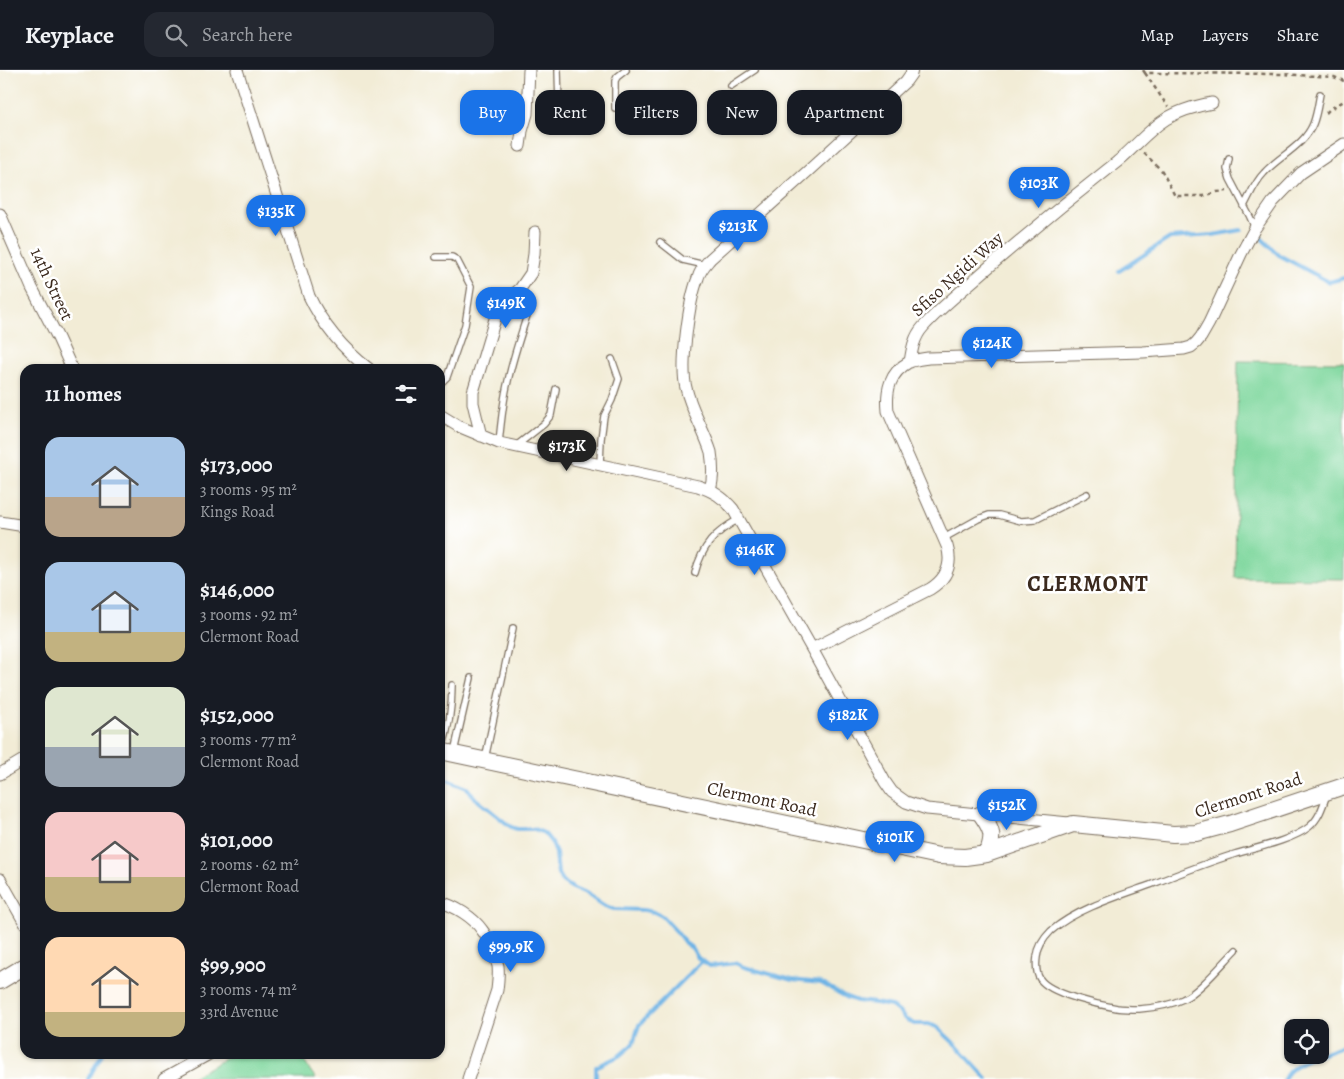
<!DOCTYPE html>
<html lang="en">
<head>
<meta charset="utf-8">
<style>
	:root { --surface:#171b24; --page:#242831; --text:#f1f3f6; --muted:#9ea1a6; --line:#363941; --accent:#1a73e8 }
	body { margin:0; font-family:Alegreya,serif; background:var(--page); color:var(--text); height:100vh; display:flex; flex-direction:column; font-size:19px; white-space:nowrap }
	* { box-sizing:border-box; margin:0 }
	p { font-size:16px; color:var(--muted) }
	.icon { flex:none; width:28px; height:28px; fill:none; stroke:currentColor; stroke-width:2; stroke-linecap:round; stroke-linejoin:round }
	.map { position:relative; flex:1; overflow:hidden }
	.sheet { position:absolute; left:20px; top:294px; width:425px; height:695px; display:flex; flex-direction:column; background:var(--surface); border-radius:15px; box-shadow:0 1px 4px #0004 }
	.sheet>* { flex:none }
	.banner { position:absolute; left:460px; top:20px; width:475px; height:45px; display:flex; gap:10px }
	.tools { position:absolute; left:1284px; top:949px; display:grid; gap:10px }
	.tools a { display:grid; place-items:center; width:45px; height:45px; border-radius:10px; background:var(--surface); box-shadow:0 1px 4px #0004; font-size:25px }
	.price { position:absolute; translate:-50% -42px; padding:0 11px; border-radius:18px; background:var(--accent); color:#fff; font-size:16px; line-height:32px; filter:drop-shadow(0 1px 2px #0008) }
	.price::after { content:''; position:absolute; left:50%; top:30px; width:15px; height:11px; margin-left:-8px; background:inherit; clip-path:polygon(0 0,100% 0,50% 100%) }
	.price.on { background:#222; color:#fff }
	ul { padding:0; list-style:none }
	li { display:flex; align-items:center; gap:15px; height:125px; padding:0 25px }
	li span { display:grid; place-items:center; flex:none; width:140px; height:100px; border-radius:15px; color:#555 }
	li>.icon { margin-inline-start:auto }
	span .icon { width:60px; height:60px; fill:#fffc; stroke-width:1 }
	li b { font-size:21px }
	h2 { display:flex; justify-content:space-between; align-items:center; height:60px; padding:0 25px; font-size:21px }
	.tag { padding:0 18px; border-radius:15px; background:var(--surface); box-shadow:0 1px 4px #0004; font-size:18px; line-height:45px }
	.tag.on { background:var(--accent); color:#fff }
	header { display:flex; align-items:center; gap:30px; box-sizing:border-box; height:70px; padding:0 25px; background:var(--surface); border-bottom:1px solid var(--line) }
	header strong { font-size:24px }
	nav { display:flex; gap:28px; margin-inline-start:auto; font-size:18px }
	.search { width:350px; height:45px; background:var(--page); display:flex; align-items:center; gap:12px; box-sizing:border-box; padding:0 18px; border-radius:15px; color:var(--muted); font-size:19px }
	.map>svg:first-child { display:block }
</style>
</head>
<body>
<header>
<strong>Keyplace</strong>
<div class="search"><svg class="icon" aria-label="search" viewBox="0 0 24 24"><circle cx="10" cy="10" r="6"/><path d="M15 15l6 6"/></svg>Search here</div>
<nav><a>Map</a><a>Layers</a><a>Share</a></nav>
</header>
<div class="map">
<svg width="1344" height="1009" viewBox="0 0 1344 1009">
	<rect width="100%" height="100%" fill="#fff"/>
	<filter id="ink" filterUnits="userSpaceOnUse"><feTurbulence type="fractalNoise" baseFrequency=".02" numOctaves="2"/><feDisplacementMap in="SourceGraphic" scale="10" xChannelSelector="R" yChannelSelector="G"/><feConvolveMatrix kernelMatrix="1 2 1 2 8 2 1 2 1" color-interpolation-filters="sRGB"/></filter>
	<filter id="wash" filterUnits="userSpaceOnUse"><feTurbulence type="fractalNoise" baseFrequency=".0096" numOctaves="4" result="noise"/><feDisplacementMap in="SourceGraphic" scale="20" xChannelSelector="R" yChannelSelector="G"/><feGaussianBlur stdDeviation="1.12" result="paint"/><feColorMatrix in="noise" values="0 0 0 0 0 0 0 0 0 0 0 0 0 0 0 0 0 1.4 0 .05"/><feComposite in="paint" operator="in"/></filter>
	<g filter="url(#wash)">
		<rect width="100%" height="100%" fill="#f2ecd6"/>
		<path fill="#7ed79d" stroke="#5c805e" d="M1238 291 1344 292V509L1235 508Z
			M233 984H299L316 1009H189Z"/>
		<g fill="none" stroke-linecap="round" stroke-linejoin="round">
			<path stroke="#6fb4e5" stroke-width="4" d="M1260 167 1279 185 1329 212 1344 208
				M1119 201 1170 168 1213 165 1241 160
				M440 707 467 718 476 729 511 757 517 759H534L544 763 552 773 556 783 558 804 562 811 574 819 588 825 605 836 614 839 644 840 654 842 662 846 676 861 685 873 692 878 698 888 710 896 735 893 744 897 792 910 821 913 846 927 857 931 875 933 891 936 899 942 905 949 914 954H928L937 957 956 975 987 1009
				M1320 985 1339 978 1344 975
				M88 1009 102 984
				M596 1009V997L619 986 633 974 639 955 702 891
				M1284 1009C1290 996 1306 990 1319 985"/>
		</g>
	</g>
	<g filter="url(#ink)">
		<g fill="none" stroke-linecap="round" stroke-linejoin="round">
			<g stroke="#7b6e5e" stroke-width="8">
				<path id="lane" d="M558 0 559 36
					M731 16 755 0
					M615 38V11L617 7 626 0
					M1229 89 1227 99 1230 109 1250 147 1255 158
					M1244 136C1250 125 1255 112 1264 103 1279 86 1304 76 1313 54 1317 44 1318 34 1320 24
					M660 172 683 190 705 195
					M436 187H452L457 190 471 217 465 255 447 307 440 314
					M499 373C501 352 503 331 508 311 513 287 521 265 528 242
					M516 376 544 354 551 345 556 319
					M600 395 601 369 604 346 612 330 619 309 612 289
					M944 468 978 449 989 445H999L1021 451 1035 450 1087 424
					M695 503C702 476 715 462 739 449
					M442 679C449 658 452 638 452 615
					M454 682 471 608
					M485 689 513 558
					M1236 880C1223 893 1199 922 1183 929 1171 935 1153 938 1139 939 1132 939 1124 939 1117 938 1099 935 1050 924 1040 909 1036 903 1036 894 1037 887 1038 877 1044 868 1051 861 1076 839 1119 826 1150 815 1178 804 1206 793 1235 784 1256 778 1293 770 1309 757 1319 749 1323 736 1327 724"/>
			</g>
			<g stroke="#7b6e5e" stroke-width="13">
				<path id="street" d="M237 0 309 226C323 256 343 279 369 299
					M520 76 522 61 527 44 529 0
					M0 144 32 218 58 268 72 299
					M910 292C912 279 914 267 923 257 941 237 963 220 982 203 1026 165 1071 128 1117 92 1134 78 1147 61 1166 49 1180 40 1196 36 1212 33
					M440 345 458 356 499 373 698 416C713 421 723 427 733 439L812 579 885 712 892 722 906 732 927 739 1069 753
					M481 366 473 333V322L495 249 506 231 520 219 531 203 534 184 535 162
					M710 420C714 407 713 395 711 382 704 360 691 340 686 318 680 294 689 230 698 208 700 200 705 195 710 189L808 101 906 11 911 4 912 0
					M0 452 25 456
					M812 579 930 519C946 509 953 495 947 476L888 341C886 321 889 303 909 292 914 290 922 289 928 288L1143 282 1184 279 1191 277 1196 273 1201 267 1209 253 1241 184 1255 158 1273 132 1301 103 1344 74
					M0 704 25 689
					M0 809 25 853
					M440 832C455 836 473 847 482 860 487 866 490 874 493 881 494 886 497 891 498 896 499 904 498 912 497 920L468 1009
					M164 1009 209 984"/>
			</g>
			<g stroke="#7b6e5e" stroke-width="18">
				<path id="secondary" d="M440 681 939 786 965 787 987 784 1073 754 1173 764 1196 763 1230 754 1344 716
					M981 744C993 761 994 766 987 784
					M0 911 25 896"/>
			</g>
			<path stroke="#7b6e5e" stroke-width="2.5" stroke-dasharray="4 4" stroke-linecap="butt" d="M1143 0 1145 3 1280 4 1334 7 1344 11
				M1145 3 1168 37
				M1326 43 1330 39 1344 31
				M1144 83 1162 101 1175 126H1204L1217 122 1227 121"/>
			<use href="#lane" stroke="#fff" stroke-width="5.5"/>
			<use href="#street" stroke="#fff" stroke-width="11"/>
			<use href="#secondary" stroke="#fff" stroke-width="16"/>
		</g>
	</g>
	<g text-anchor="middle" dominant-baseline="central" stroke-width="5" stroke-linejoin="round" paint-order="stroke">
		<g font-size="18" fill="#3b2a1e" stroke="#fff">
			<text transform="translate(957 204) rotate(-42)">Sfiso Ngidi Way</text>
			<text transform="translate(52 214) rotate(65)">14th Street</text>
			<text transform="translate(1248 725) rotate(-18)">Clermont Road</text>
			<text transform="translate(762 729) rotate(12)">Clermont Road</text>
		</g>
		<g font-size="22" font-weight="bold" letter-spacing="1" fill="#3b2a1e" stroke="#fff">
			<text x="1088" y="514">CLERMONT</text>
		</g>
	</g>
</svg>
<div class="tools">
<a><svg class="icon" aria-label="locate" viewBox="0 0 24 24"><circle cx="12" cy="12" r="6"/><path d="M12 2v4M12 18v4M2 12h4M18 12h4"/></svg></a>
</div>
<b class="price" style="left:1039px;top:139px">$103K</b>
<b class="price" style="left:276px;top:167px">$135K</b>
<b class="price" style="left:738px;top:182px">$213K</b>
<b class="price" style="left:506px;top:259px">$149K</b>
<b class="price" style="left:992px;top:299px">$124K</b>
<b class="price on" style="left:567px;top:402px">$173K</b>
<b class="price" style="left:755px;top:506px">$146K</b>
<b class="price" style="left:848px;top:671px">$182K</b>
<b class="price" style="left:1007px;top:761px">$152K</b>
<b class="price" style="left:895px;top:793px">$101K</b>
<b class="price" style="left:511px;top:903px">$99.9K</b>
<div class="banner">
<a class="tag on">Buy</a>
<a class="tag">Rent</a>
<a class="tag">Filters</a>
<a class="tag">New</a>
<a class="tag">Apartment</a>
</div>
<section class="sheet">
<h2>11 homes<svg class="icon" aria-label="filters" viewBox="0 0 24 24"><path d="M4 7h16M4 17h16"/><circle cx="9" cy="7" r="2"/><circle cx="15" cy="17" r="2"/></svg></h2>
<ul>
<li><span style="background:linear-gradient(#a9c7e8 60%,#b9a48a 0)"><svg class="icon" aria-label="home" viewBox="0 0 24 24"><path d="M3 11l9-7 9 7M6 9v11h12V9"/></svg></span><div><b>$173,000</b><p>3 rooms · 95 m²</p><p>Kings Road</p></div></li>
<li><span style="background:linear-gradient(#a9c7e8 70%,#c2b280 0)"><svg class="icon" aria-label="home" viewBox="0 0 24 24"><path d="M3 11l9-7 9 7M6 9v11h12V9"/></svg></span><div><b>$146,000</b><p>3 rooms · 92 m²</p><p>Clermont Road</p></div></li>
<li><span style="background:linear-gradient(#dfe7d0 60%,#9aa5b1 0)"><svg class="icon" aria-label="home" viewBox="0 0 24 24"><path d="M3 11l9-7 9 7M6 9v11h12V9"/></svg></span><div><b>$152,000</b><p>3 rooms · 77 m²</p><p>Clermont Road</p></div></li>
<li><span style="background:linear-gradient(#f6c9c9 65%,#c2b280 0)"><svg class="icon" aria-label="home" viewBox="0 0 24 24"><path d="M3 11l9-7 9 7M6 9v11h12V9"/></svg></span><div><b>$101,000</b><p>2 rooms · 62 m²</p><p>Clermont Road</p></div></li>
<li><span style="background:linear-gradient(#ffd9b3 75%,#c2b280 0)"><svg class="icon" aria-label="home" viewBox="0 0 24 24"><path d="M3 11l9-7 9 7M6 9v11h12V9"/></svg></span><div><b>$99,900</b><p>3 rooms · 74 m²</p><p>33rd Avenue</p></div></li>
</ul>
</section>
</div>
</body>
</html>
